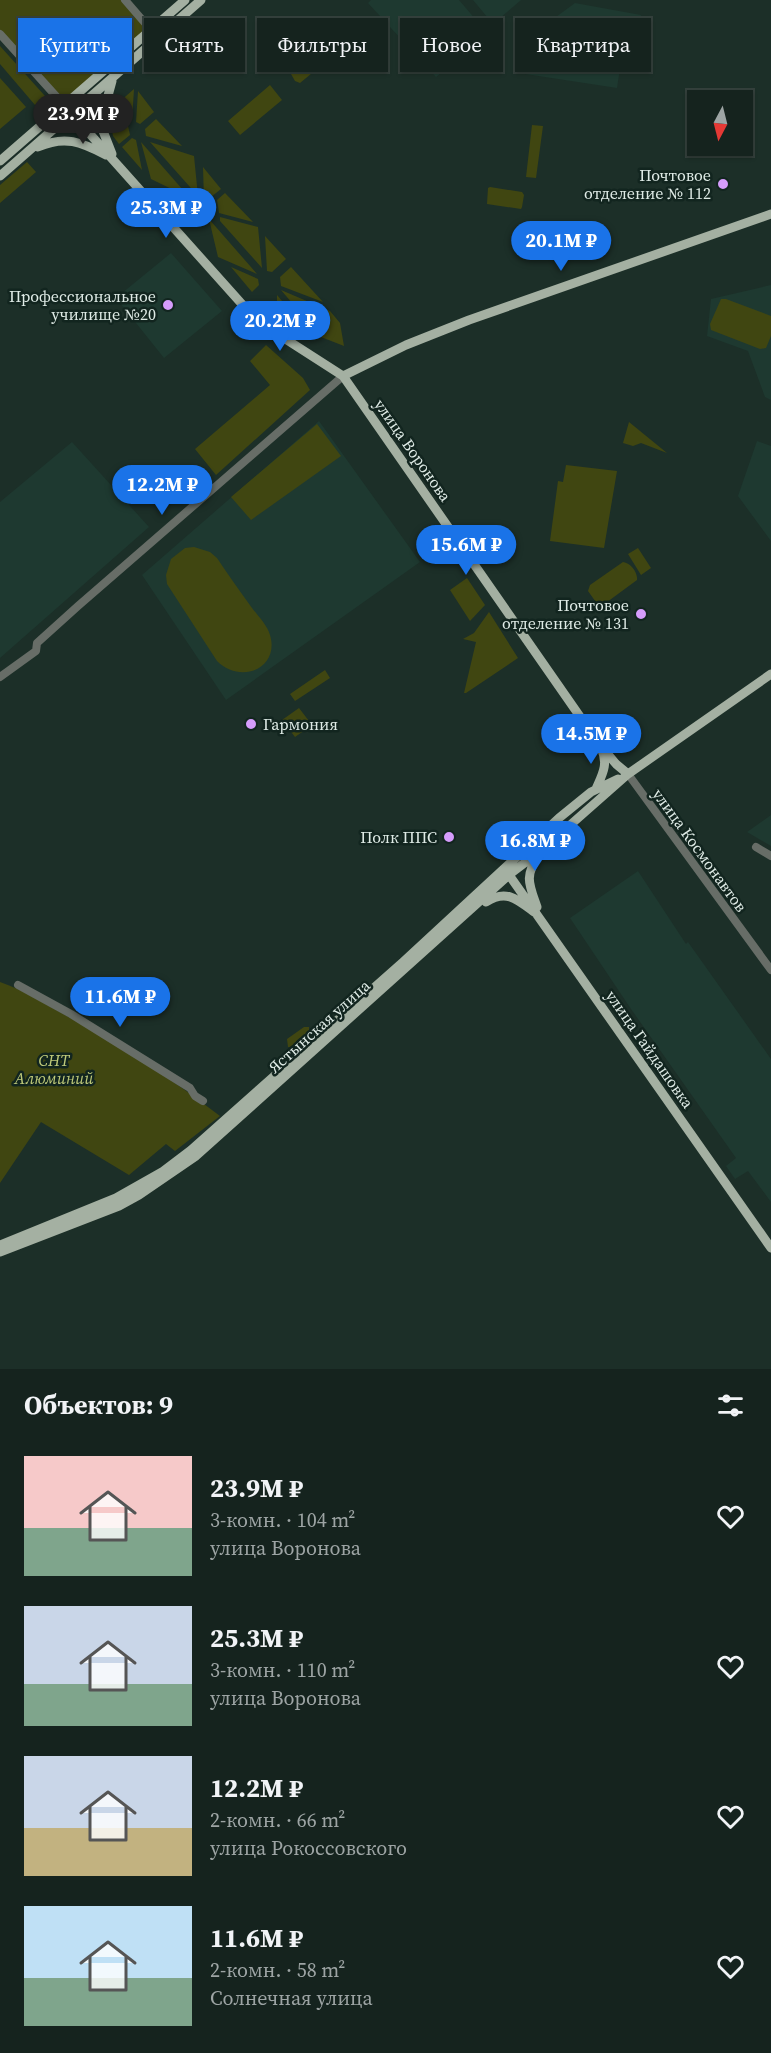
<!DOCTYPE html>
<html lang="ru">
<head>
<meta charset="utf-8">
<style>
	:root { --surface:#15231e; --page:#1e2b27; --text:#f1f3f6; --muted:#9da4a4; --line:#34403c; --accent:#1a73e8 }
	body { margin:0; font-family:"Source Serif 4",serif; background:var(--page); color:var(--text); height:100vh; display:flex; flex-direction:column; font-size:22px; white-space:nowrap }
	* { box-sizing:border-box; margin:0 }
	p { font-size:20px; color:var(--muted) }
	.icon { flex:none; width:33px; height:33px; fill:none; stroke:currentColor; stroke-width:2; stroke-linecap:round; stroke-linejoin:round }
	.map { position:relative; height:1369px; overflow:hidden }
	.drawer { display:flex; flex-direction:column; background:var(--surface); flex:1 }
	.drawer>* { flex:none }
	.guide { position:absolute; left:18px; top:18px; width:735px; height:54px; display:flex; gap:12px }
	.needle { width:39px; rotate:187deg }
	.fabs { position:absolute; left:687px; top:90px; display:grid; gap:12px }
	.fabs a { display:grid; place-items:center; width:66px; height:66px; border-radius:0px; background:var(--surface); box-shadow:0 2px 4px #0004,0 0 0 2px var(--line); font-size:30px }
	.price { position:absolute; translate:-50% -51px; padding:0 14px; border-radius:21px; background:var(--accent); color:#fff; font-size:20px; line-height:39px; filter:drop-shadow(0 2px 3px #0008) }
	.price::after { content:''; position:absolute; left:50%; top:36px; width:18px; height:14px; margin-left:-9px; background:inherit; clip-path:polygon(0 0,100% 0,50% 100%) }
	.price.on { background:#222; color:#fff }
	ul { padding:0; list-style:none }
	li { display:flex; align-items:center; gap:18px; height:150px; padding:0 24px }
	li span { display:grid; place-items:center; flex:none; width:168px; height:120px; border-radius:0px; color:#555 }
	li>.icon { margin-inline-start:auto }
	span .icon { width:72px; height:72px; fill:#fffc; stroke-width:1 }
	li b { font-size:26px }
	h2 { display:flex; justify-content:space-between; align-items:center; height:72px; padding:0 24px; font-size:26px }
	.pill { padding:0 21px; border-radius:0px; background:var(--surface); box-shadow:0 2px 4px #0004,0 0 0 2px var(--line); font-size:21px; line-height:54px }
	.pill.on { background:var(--accent); color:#fff }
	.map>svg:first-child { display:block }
</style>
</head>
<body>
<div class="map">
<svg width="771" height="1369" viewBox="0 0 771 1369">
	<rect width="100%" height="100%" fill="#1c2f28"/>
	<path fill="#1e3930" d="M371 0H459L488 34 436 77 368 3Z
		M473 0H521L493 24Z
		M575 3 641 15 633 64 621 62 617 88 519 73 526 39Z
		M171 253 222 311 164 358 116 298Z
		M771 285V400L765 397 748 351 707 336 711 299Z
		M319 421 420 562 226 700 142 575Z
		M757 441 771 446V541L738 496Z
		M72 442 149 527 0 658V502Z
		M771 815V846L747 832Z
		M638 871 686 944 688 942 771 1059V1202L748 1171 735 1179 726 1166 736 1158 631 1009 570 918Z"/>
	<path fill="#404611" d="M0 0H125L151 30 64 105 0 34Z
		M338 35 349 46 325 67 315 56Z
		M0 46 45 96 35 105 0 64Z
		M308 60 317 69 300 83 295 81 291 74Z
		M0 78 26 107 0 129Z
		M270 85 282 100 240 135 228 121Z
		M134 89 132 121 118 103Z
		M138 91 154 112 140 124 136 122Z
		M156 119 182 146 146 136 145 129Z
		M111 125 128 126 130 135 119 144 113 136Z
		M532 125 543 126 536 178 526 177Z
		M132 138 136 140 142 170 122 147Z
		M141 142 190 198 151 179Z
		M150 142 194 156 198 196Z
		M27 162 36 172 0 203V185Z
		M203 167 221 189 206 201 204 200Z
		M490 187 522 192 524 195 522 207 521 209 487 204 488 188Z
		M225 193 253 222 219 213 217 200Z
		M220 217 258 227 262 268 220 221Z
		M209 219 257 274 218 257Z
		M265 236 286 259 272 272 267 271Z
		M231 267 258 279 259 285 252 292Z
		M291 267 323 302 281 286 280 277Z
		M281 290 330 311 340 323 344 346 321 337Z
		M277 295 304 327 277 318Z
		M721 299H726L771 316V336L766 348 760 349 711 330 710 324Z
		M266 345 303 378 310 390 216 475 195 449 270 385 250 361Z
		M629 422 667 453 641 443 633 446 623 443Z
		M317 424 341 456 251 520 231 497Z
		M566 465 617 471 604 548 550 541 558 481 563 482Z
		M194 547 210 552 217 558C228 575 240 591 252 608 258 616 267 625 270 635 280 668 241 685 217 661L167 584 166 575 171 559 185 548Z
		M638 548 651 568 641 575 628 554Z
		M623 562C631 563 638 573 637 580L603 605H598L588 591 590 585Z
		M467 578 485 605 470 621 450 590Z
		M489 612 518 658 466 693H464L476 642 463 639 474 633Z
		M325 670 330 678 295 701 290 694Z
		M299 708 312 725 295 737 282 720Z
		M0 982C23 990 44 1003 65 1015 119 1045 171 1078 220 1116L175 1151 166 1144 129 1175 41 1122 0 1183Z
		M304 1027H309V1032L293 1047H288L287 1039Z"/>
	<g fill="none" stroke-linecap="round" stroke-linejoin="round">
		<path stroke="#676d67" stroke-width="8" d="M125 0 151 30
			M0 34 64 105
			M0 677 36 651 37 643 78 606 343 376
			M628 774 771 970
			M756 847 771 856
			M18 985 71 1014 190 1088 195 1096 203 1101"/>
		<path stroke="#a4b0a2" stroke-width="9" d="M112 81 106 103 103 131 112 154
			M64 105 249 312 273 331 343 376 597 741 616 764 628 774
			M38 147C65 135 81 142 106 155
			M0 161 185 0
			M0 176 201 0
			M343 376 406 345 469 320 771 214
			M596 789C602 775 609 764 601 748
			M507 872 771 1248
			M486 902C506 889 517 899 534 912
			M537 907C529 884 524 876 539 855
			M0 1245 116 1198 162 1172 191 1150 403 962 559 818 591 792 618 779
			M0 1252 119 1206 139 1195 196 1156 510 874 543 849 628 774 771 674"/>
	</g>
	<g fill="#d59cfb" stroke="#12251f" stroke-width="2">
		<circle cx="723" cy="184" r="6"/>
		<circle cx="168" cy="305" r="6"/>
		<circle cx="641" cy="614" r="6"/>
		<circle cx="251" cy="724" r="6"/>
		<circle cx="449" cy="837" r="6"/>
	</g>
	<g text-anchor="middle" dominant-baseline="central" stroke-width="5" stroke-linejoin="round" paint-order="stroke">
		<g font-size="16" fill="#dfebe6" stroke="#12251f" text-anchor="end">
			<text x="711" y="175">Почтовое<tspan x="711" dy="18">отделение № 112</tspan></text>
			<text x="156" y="296">Профессиональное<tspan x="156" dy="18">училище №20</tspan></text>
			<text x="629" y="605">Почтовое<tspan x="629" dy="18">отделение № 131</tspan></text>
			<text x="263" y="724" text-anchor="start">Гармония</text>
			<text x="437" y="837">Полк ППС</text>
		</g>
		<g font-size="16" fill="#dfebe6" stroke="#12251f">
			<text transform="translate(413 450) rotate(55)">улица Воронова</text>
			<text transform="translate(700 850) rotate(54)">улица Космонавтов</text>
			<text transform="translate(319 1026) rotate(-42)">Ястынская улица</text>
			<text transform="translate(650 1049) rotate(55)">улица Гайдашовка</text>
		</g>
		<g font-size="16" font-style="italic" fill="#bfca7a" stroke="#12251f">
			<text x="54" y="1060">СНТ<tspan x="54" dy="18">Алюминий</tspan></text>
		</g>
	</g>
</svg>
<div class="fabs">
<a><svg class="needle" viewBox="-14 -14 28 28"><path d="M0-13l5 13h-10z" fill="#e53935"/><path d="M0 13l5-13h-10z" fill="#9da4a4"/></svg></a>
</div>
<b class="price on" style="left:83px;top:145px">23.9M ₽</b>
<b class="price" style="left:166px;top:239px">25.3M ₽</b>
<b class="price" style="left:561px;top:272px">20.1M ₽</b>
<b class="price" style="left:280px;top:352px">20.2M ₽</b>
<b class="price" style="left:162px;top:516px">12.2M ₽</b>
<b class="price" style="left:466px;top:576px">15.6M ₽</b>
<b class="price" style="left:591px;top:765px">14.5M ₽</b>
<b class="price" style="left:535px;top:872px">16.8M ₽</b>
<b class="price" style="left:120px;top:1028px">11.6M ₽</b>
<div class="guide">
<a class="pill on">Купить</a>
<a class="pill">Снять</a>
<a class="pill">Фильтры</a>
<a class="pill">Новое</a>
<a class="pill">Квартира</a>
</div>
</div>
<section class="drawer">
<h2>Объектов: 9<svg class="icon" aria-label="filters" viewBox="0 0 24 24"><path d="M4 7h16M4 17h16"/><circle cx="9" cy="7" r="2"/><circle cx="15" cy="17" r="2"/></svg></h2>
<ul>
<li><span style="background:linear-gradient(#f6c9c9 60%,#7fa58c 0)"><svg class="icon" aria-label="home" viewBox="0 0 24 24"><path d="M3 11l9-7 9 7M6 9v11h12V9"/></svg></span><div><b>23.9M ₽</b><p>3-комн. · 104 m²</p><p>улица Воронова</p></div><svg class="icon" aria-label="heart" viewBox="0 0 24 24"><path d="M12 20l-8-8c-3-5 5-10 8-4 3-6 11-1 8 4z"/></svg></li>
<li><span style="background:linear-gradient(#c9d6e8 65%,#7fa58c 0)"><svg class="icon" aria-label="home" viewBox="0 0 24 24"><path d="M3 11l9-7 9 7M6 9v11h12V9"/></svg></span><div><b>25.3M ₽</b><p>3-комн. · 110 m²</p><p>улица Воронова</p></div><svg class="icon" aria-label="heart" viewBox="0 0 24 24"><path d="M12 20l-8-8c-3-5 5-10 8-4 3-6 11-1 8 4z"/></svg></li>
<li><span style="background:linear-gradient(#c9d6e8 60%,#c2b280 0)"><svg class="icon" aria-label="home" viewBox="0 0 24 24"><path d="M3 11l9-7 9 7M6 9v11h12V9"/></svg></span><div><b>12.2M ₽</b><p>2-комн. · 66 m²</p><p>улица Рокоссовского</p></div><svg class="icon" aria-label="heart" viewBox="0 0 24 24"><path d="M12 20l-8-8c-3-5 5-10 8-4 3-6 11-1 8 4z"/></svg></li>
<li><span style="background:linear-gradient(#bfe0f5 60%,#7fa58c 0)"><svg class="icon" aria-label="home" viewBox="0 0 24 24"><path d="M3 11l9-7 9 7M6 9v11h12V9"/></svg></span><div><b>11.6M ₽</b><p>2-комн. · 58 m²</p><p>Солнечная улица</p></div><svg class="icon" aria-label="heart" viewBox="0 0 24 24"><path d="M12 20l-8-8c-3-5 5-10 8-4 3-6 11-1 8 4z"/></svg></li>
</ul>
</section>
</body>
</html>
